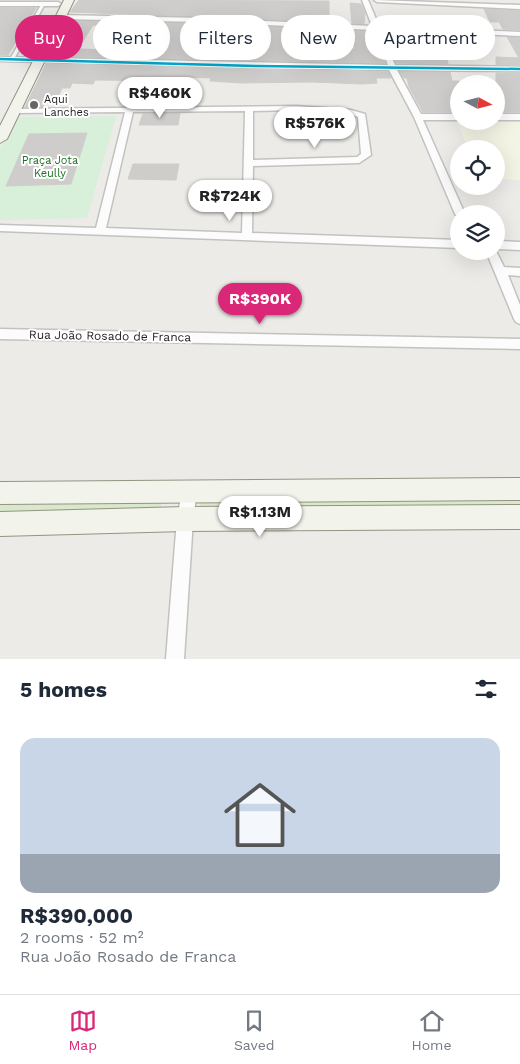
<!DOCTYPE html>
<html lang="en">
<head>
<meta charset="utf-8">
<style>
	:root { --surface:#fff; --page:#f2f2f3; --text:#1f2937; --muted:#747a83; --line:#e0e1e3; --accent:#db2777 }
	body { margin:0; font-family:"Work Sans",sans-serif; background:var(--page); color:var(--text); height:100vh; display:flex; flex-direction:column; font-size:19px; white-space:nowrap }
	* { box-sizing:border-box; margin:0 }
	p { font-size:16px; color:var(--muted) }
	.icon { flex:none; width:28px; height:28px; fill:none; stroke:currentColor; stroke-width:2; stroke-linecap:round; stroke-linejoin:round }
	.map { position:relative; height:659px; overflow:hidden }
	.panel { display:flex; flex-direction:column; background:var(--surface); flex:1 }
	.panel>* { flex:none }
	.guide { position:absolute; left:15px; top:15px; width:490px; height:45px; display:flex; gap:10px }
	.needle { width:32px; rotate:97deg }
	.fabs { position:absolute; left:450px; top:75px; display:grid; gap:10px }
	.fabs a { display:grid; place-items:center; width:55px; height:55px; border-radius:50%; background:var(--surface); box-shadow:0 5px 20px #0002; font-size:25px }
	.price { position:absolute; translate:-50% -42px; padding:0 11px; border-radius:18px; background:#fff; color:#222; font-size:16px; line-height:32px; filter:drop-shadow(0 1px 2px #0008) }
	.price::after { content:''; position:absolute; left:50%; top:30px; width:15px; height:11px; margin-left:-8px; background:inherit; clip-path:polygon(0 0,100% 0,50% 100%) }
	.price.selected { background:var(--accent); color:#fff }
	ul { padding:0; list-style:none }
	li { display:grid; align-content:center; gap:10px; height:265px; padding:0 20px }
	li span { display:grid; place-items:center; height:155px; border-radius:15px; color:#555 }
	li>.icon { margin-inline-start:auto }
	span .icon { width:90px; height:90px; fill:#fffc; stroke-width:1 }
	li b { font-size:21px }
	h2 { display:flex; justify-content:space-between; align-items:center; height:60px; padding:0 20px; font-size:21px }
	.pill { padding:0 18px; border-radius:22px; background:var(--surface); box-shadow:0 5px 20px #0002; font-size:18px; line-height:45px }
	.pill.selected { background:var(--accent); color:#fff }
	.tabs { display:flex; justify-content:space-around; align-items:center; height:70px; border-top:1px solid var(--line); background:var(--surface); font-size:14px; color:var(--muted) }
	.tabs a { display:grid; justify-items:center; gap:2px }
	.tabs .selected { color:var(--accent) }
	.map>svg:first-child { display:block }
</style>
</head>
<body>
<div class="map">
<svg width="520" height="659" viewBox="0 0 520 659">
	<rect width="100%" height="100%" fill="#ecebe8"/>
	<path fill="#f4f4e5" d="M457 121H520V180L496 179V149H468Z"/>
	<path fill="#d9e7ca" d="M520 495V512L199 507 201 500Z
		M0 499H162L161 509 0 514Z"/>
	<path fill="#d8efd9" d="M116 116 87 218 0 220V148L16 117Z"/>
	<path fill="#cfcdcb" stroke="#cfcdc9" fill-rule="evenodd" d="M79 0 329 1V22L70 12Z
		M350 3 361 4 365 12 364 24 352 23Z
		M0 8H36L8 55H0Z
		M484 9 520 11V30L503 29 499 22H490Z
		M68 21 200 24 329 30V48L354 49 352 31 371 32 375 53 381 54 385 63 49 56ZM93 25 130 28 115 50 78 49Z
		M507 37 520 38V65H496V57L519 58Z
		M403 48 436 50 437 54H443L444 59H447L448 64 396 63 392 54H405Z
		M46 64 388 72 391 78H376L377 83 363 84 312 82 242 83 210 81 211 78 184 77 182 81 95 80 93 84 72 83 70 88H62L59 95H52L48 103H45L43 107H25Z
		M400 72H450L452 81H459V112H423L409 87 407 78H404Z
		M496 73H520V112H496Z
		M180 113 178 125H139L143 114Z
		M87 133 71 184 6 186 29 134Z
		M133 164H179L176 180 128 179Z"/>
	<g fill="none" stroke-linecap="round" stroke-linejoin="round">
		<g stroke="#c2c2c0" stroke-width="3">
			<path id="lane" d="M42 3 45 4 14 59 11 60 10 59Z"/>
		</g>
		<g stroke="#c2c2c0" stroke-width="3">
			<path id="street" d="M362 0H368L379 26 520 32V36L380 30 395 65 520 67V71L397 70 421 114H459V120H423L465 214H459V217L455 214 414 117 389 70 0 61V57L388 65 374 30 200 22 60 19 57 17 60 15 200 18 372 26Z
				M374 0 520 5V9L377 2Z
				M0 2H58L61 4 58 6H0Z
				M297 106 351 110 365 114 371 155 359 163 253 166 252 233 459 240V248L0 231V225L96 228 125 112 15 113 11 111 12 109ZM297 110 350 114 358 117 361 154 357 157 253 160V111ZM245 111 242 233 106 228 133 112Z
				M496 114H520V120H496Z
				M496 241 520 242V250L496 249Z
				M482 251H496L504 267 520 268V276L508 275 520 305V324L516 322 514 319 488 256Z
				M0 329 520 339V349L0 339Z
				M189 483 195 486 197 491 193 519 184 659H166L177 519 183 486Z"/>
		</g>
		<g stroke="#939482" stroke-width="2">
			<path id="secondary" d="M64 0H74L7 139 0 143V126Z
				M520 478V500L0 504V482Z
				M520 505V529L185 531 0 536V512L185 507Z"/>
		</g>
		<use href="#lane" fill="#fcfcfc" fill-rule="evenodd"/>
		<use href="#street" fill="#fcfcfc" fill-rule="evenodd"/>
		<use href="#secondary" fill="#f2f3eb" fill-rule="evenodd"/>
		<g stroke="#fff" stroke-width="4.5">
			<path id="bus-1" d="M0 59 255 66 520 69"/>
		</g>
		<use href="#bus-1" stroke="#00a9ce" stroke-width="2.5"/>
	</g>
	<circle fill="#676665" stroke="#fff" stroke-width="2" cx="34" cy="105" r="5"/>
	<g text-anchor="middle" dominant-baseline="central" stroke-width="4" stroke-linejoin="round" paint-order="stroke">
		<g font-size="11" fill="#1f1f1f" stroke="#fff" text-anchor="start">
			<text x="44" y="99">Aqui<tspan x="44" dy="13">Lanches</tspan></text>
		</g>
		<g font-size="11" fill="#187120" stroke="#fff">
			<text x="50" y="160">Praça Jota<tspan x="50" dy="13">Keully</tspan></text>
		</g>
		<g font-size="12" fill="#1f1f1f" stroke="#fff">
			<text transform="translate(110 336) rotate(1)">Rua João Rosado de Franca</text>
		</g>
	</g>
</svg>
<div class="fabs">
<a><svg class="needle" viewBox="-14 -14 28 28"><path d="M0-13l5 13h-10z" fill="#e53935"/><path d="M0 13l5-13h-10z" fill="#747a83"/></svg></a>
<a><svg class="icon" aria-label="locate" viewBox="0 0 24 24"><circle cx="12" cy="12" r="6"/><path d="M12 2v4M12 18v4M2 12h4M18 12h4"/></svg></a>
<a><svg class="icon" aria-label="layers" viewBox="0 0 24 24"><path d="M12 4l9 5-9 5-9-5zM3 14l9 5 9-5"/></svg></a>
</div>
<b class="price" style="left:160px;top:119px">R$460K</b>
<b class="price" style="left:315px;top:149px">R$576K</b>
<b class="price" style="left:230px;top:222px">R$724K</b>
<b class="price selected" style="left:260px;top:325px">R$390K</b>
<b class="price" style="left:260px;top:538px">R$1.13M</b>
<div class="guide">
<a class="pill selected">Buy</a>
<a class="pill">Rent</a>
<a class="pill">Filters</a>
<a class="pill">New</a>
<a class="pill">Apartment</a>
</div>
</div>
<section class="panel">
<h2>5 homes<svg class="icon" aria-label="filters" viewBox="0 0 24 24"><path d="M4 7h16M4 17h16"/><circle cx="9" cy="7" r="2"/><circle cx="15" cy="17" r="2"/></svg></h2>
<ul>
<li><span style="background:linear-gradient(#c9d6e8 75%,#9aa5b1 0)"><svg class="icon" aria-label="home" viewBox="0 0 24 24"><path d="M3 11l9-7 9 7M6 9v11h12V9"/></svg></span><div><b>R$390,000</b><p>2 rooms · 52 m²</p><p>Rua João Rosado de Franca</p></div></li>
</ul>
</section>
<nav class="tabs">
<a class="selected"><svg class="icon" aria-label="map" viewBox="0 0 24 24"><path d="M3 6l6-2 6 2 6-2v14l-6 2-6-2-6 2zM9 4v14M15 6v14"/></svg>Map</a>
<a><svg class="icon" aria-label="saved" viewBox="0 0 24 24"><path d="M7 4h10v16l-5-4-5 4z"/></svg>Saved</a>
<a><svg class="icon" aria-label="home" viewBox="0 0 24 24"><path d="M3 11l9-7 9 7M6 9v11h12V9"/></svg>Home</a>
</nav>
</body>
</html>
